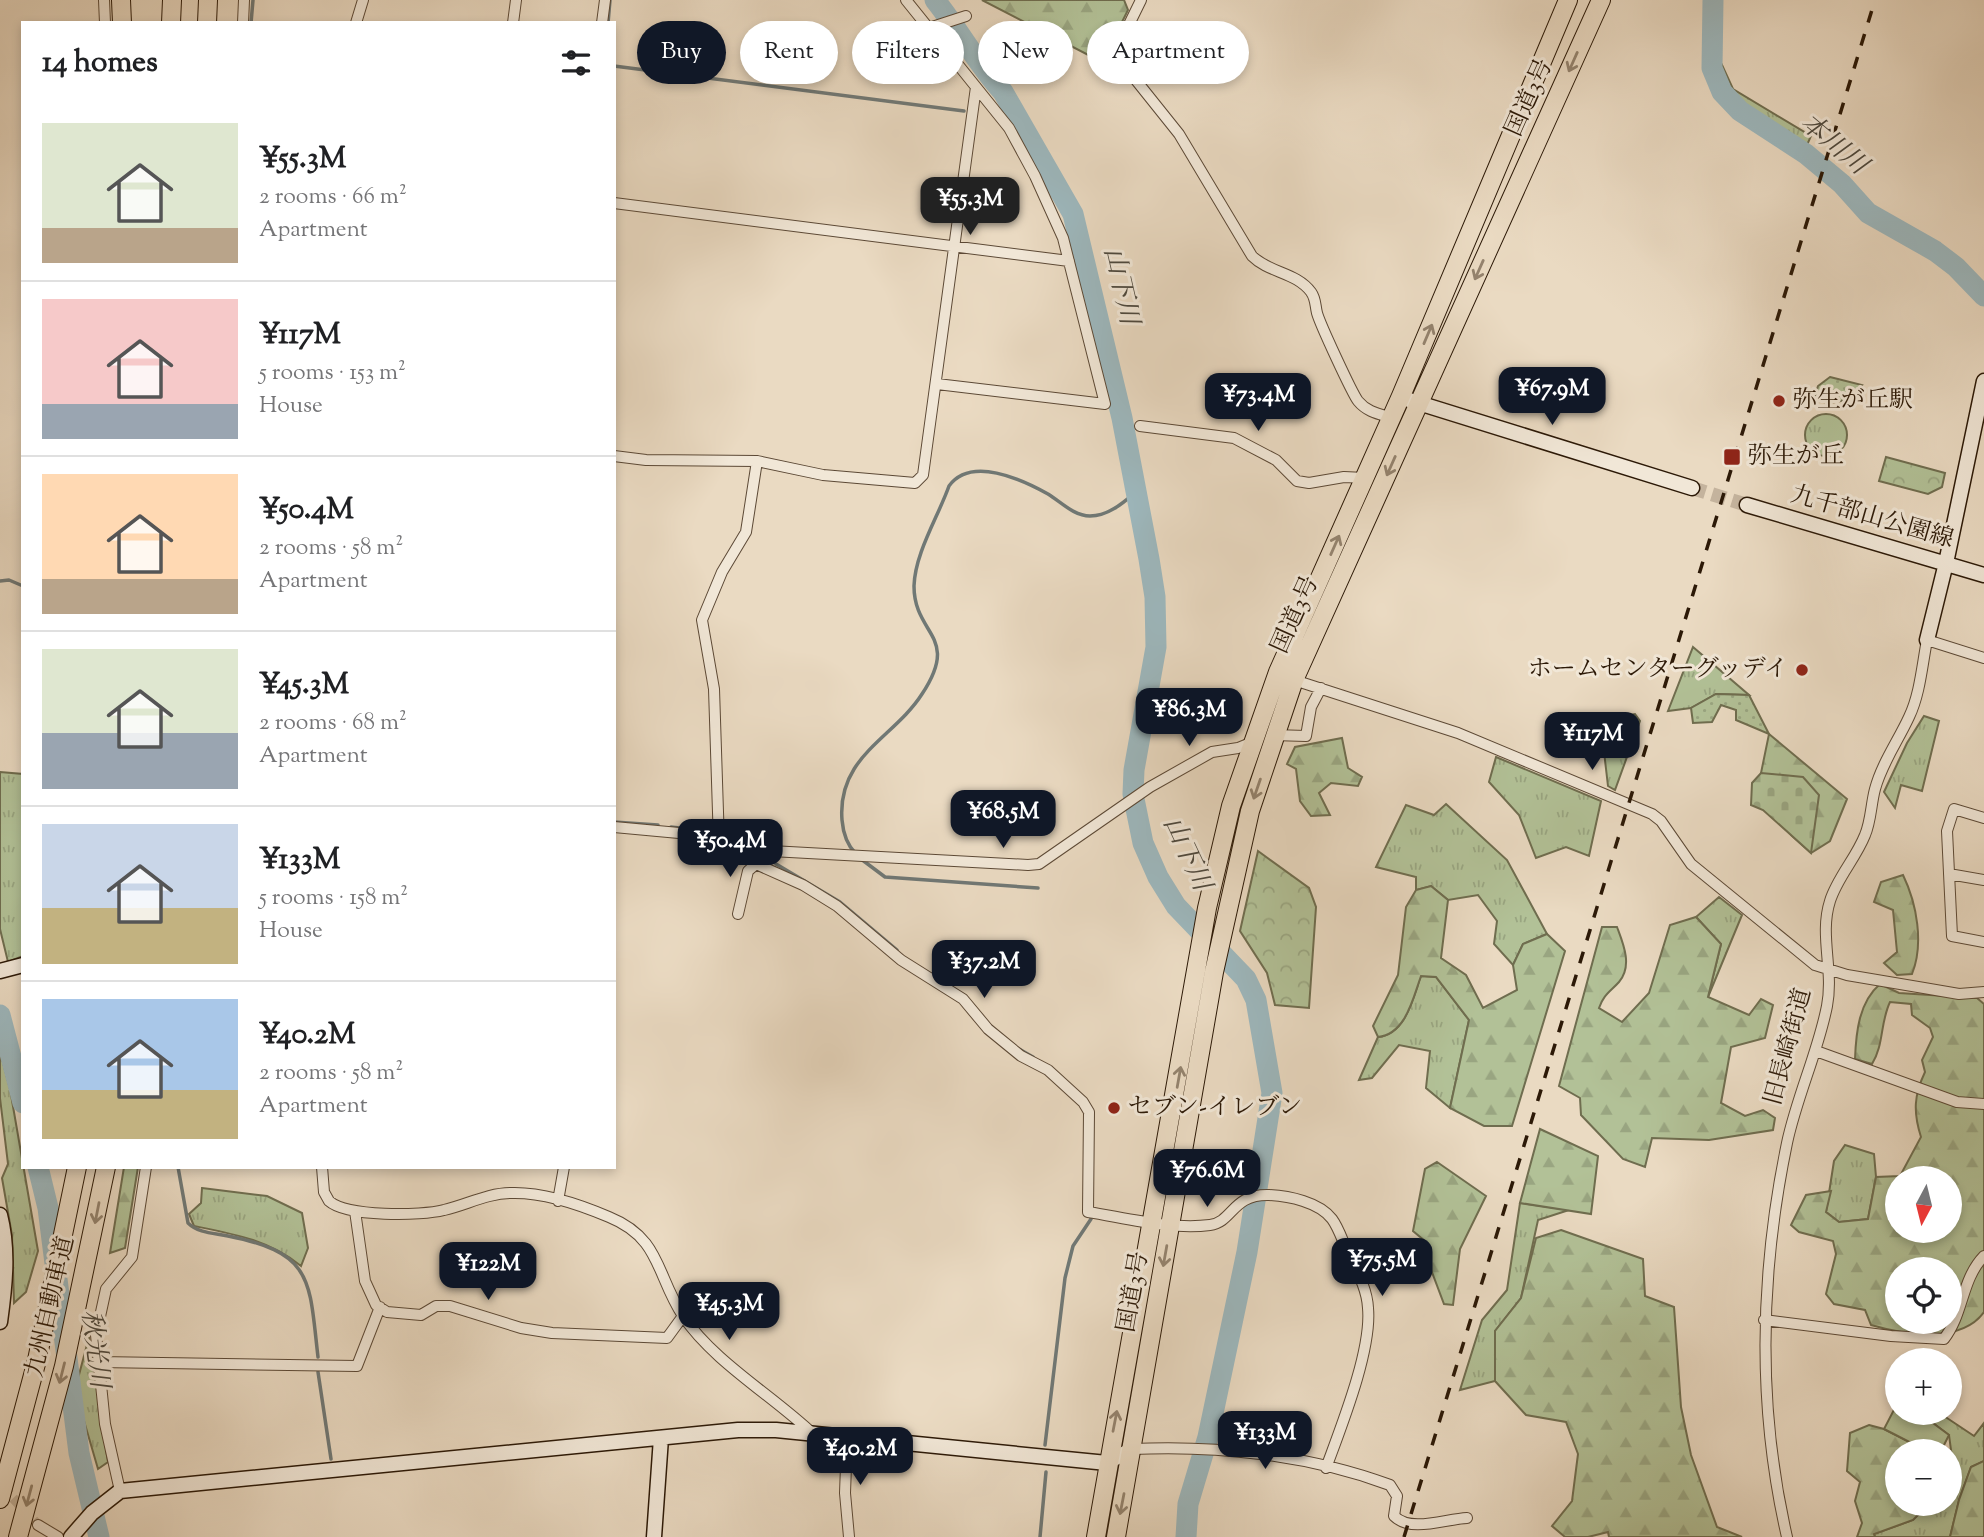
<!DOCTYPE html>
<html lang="en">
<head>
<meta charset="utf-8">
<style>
	:root { --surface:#fff; --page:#f6f6f6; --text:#202124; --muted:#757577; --line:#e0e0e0; --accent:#111827 }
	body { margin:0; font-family:"Sorts Mill Goudy","Noto Serif JP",serif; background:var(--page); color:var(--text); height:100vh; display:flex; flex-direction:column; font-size:26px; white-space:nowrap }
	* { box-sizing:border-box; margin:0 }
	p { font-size:23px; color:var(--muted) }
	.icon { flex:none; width:38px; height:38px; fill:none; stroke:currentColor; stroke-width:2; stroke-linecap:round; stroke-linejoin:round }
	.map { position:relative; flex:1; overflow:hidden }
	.drawer { position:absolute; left:21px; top:21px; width:595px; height:1148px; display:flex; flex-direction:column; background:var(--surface); border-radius:0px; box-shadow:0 4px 10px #0003 }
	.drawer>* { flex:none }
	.hud { position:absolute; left:637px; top:21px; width:665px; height:63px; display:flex; gap:14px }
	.needle { width:46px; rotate:187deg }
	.buttons { position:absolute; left:1885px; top:1166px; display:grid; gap:14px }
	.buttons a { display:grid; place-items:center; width:77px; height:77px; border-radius:50%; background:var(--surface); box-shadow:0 4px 10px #0003; font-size:35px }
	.price { position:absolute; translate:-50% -60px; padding:0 16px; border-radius:14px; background:var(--accent); color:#fff; font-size:23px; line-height:46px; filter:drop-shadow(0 2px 4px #0008) }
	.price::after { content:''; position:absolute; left:50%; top:42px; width:21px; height:16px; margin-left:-10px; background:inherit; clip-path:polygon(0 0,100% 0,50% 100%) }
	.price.active { background:#222; color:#fff }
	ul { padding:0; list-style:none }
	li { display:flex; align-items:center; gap:21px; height:175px; padding:0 21px }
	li+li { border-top:2px solid var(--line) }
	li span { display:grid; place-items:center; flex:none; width:196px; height:140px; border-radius:0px; color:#555 }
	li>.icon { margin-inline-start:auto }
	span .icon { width:84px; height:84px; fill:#fffc; stroke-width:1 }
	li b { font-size:30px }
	h2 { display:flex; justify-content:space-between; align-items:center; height:84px; padding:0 21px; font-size:30px }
	.pill { padding:0 24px; border-radius:32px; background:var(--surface); box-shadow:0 4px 10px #0003; font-size:24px; line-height:63px }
	.pill.active { background:var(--accent); color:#fff }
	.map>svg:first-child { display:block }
</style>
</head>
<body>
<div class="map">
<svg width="1984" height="1537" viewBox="0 0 1984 1537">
	<defs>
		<pattern id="grass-tufts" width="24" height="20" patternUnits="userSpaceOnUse" patternTransform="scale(1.75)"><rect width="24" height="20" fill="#b2c197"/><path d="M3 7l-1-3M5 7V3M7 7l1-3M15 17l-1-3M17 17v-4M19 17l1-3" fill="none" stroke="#99a581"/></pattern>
		<pattern id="forest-firs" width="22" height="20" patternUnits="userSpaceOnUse" patternTransform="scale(1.75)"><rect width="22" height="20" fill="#b2c197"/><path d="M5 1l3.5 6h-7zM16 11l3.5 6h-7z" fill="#99a581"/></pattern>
		<pattern id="cemetery-stones" width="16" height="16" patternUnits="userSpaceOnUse" patternTransform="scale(1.75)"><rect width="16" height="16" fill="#b2c197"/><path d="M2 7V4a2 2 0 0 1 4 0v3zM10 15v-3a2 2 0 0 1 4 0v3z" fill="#99a581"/></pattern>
		<pattern id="park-crowns" width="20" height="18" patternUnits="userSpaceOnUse" patternTransform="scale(1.75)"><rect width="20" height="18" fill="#b2c197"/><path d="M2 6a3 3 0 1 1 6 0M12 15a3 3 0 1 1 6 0" fill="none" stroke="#99a581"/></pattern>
		<pattern id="garden-dots" width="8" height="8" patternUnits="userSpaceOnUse" patternTransform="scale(1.75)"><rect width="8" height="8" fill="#b2c197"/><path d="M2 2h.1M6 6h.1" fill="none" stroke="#99a581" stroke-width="1.8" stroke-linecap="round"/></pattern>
	</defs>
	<rect width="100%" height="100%" fill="#eadac2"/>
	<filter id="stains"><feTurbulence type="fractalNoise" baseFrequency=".00286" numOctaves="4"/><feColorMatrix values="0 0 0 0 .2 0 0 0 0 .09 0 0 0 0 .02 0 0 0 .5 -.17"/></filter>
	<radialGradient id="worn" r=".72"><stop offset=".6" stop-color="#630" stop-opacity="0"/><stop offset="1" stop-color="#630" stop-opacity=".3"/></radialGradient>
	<path fill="url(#grass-tufts)" stroke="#6f6d4f" stroke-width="2" d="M1722 65 1733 89 1811 136 1807 145 1730 94 1719 71Z
		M1805 435a21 21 0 1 1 42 0a21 21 0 1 1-42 0Z
		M1693 647 1749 695 1716 694 1691 708 1668 711Z
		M1635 714 1640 721 1615 790 1608 786 1603 743 1607 718Z
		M1924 716 1939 721 1922 791 1901 785 1895 808 1884 792 1907 743Z
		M1496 757 1601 801 1589 856 1566 847 1536 858 1519 815 1489 782Z
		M0 772 23 774V956L8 962 0 929Z
		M1446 804 1507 860 1547 934 1523 944 1513 965 1494 944 1497 921 1478 895 1448 900 1431 886 1416 890V877L1376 867 1406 805 1434 815Z
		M1719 897 1742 915 1708 997 1721 944 1696 917Z
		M1421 976 1436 977 1469 1020 1450 1108 1426 1088 1430 1051 1399 1045 1372 1078 1359 1080 1378 1037C1406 1034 1413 998 1421 976Z
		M0 1051 10 1089 38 1251 26 1292 14 1303 12 1235 2 1178 8 1164 0 1098Z
		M1845 1145 1874 1154 1876 1177 1868 1219 1839 1222 1826 1212 1834 1161Z
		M202 1188 267 1196 302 1213 308 1248 301 1266C269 1240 234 1234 194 1226L189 1214 201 1203Z
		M1520 1203 1569 1210 1538 1220 1521 1298 1495 1331V1381L1460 1390 1482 1320 1507 1290Z
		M89 1337 108 1462 98 1469 75 1390Z
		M1938 1412 1974 1436 1984 1423V1461L1971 1467 1959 1500 1950 1537H1875L1874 1534 1913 1520 1930 1503H1950V1485L1955 1480 1949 1435 1933 1423Z"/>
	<path fill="url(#forest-firs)" stroke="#6f6d4f" stroke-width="2" fill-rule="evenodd" d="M982 0H1124L1128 10 1106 54 1098 60Z
		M1769 734 1847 799 1830 841 1811 853 1791 835 1761 773Z
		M1342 738 1348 768 1362 777 1358 786 1331 783 1319 793 1330 815 1311 816 1300 801 1296 769 1287 764 1295 747Z
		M1903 875C1917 904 1924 944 1912 974L1897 975 1884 963 1897 952 1893 910 1874 902 1881 882Z
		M1431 886 1448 900 1441 958 1466 975 1483 1008 1517 990 1513 965 1523 944 1547 934 1565 951 1512 1126H1484L1450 1108 1469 1020 1436 977 1421 976C1413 998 1406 1034 1378 1037L1373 1026 1398 975 1406 907 1416 890Z
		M1696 917 1721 944 1708 997 1749 1015 1761 999 1773 1005 1765 1038 1731 1047 1721 1103 1745 1116 1763 1110 1775 1118 1773 1130 1709 1140 1652 1138 1645 1167 1623 1159 1581 1115 1580 1098 1559 1086 1602 927H1617C1623 943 1633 966 1619 982 1610 992 1604 994 1599 1008L1622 1022 1649 993 1670 925Z
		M1880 984 1899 993 1977 998 1984 1004V1312C1961 1344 1905 1335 1871 1325L1865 1310 1834 1304 1826 1294 1836 1254 1833 1241 1799 1232 1791 1225 1806 1195 1831 1191 1826 1212 1839 1222 1868 1219 1876 1177 1900 1176 1921 1137C1913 1112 1914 1095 1925 1072L1922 1060 1933 1037 1930 1028 1912 1015 1911 1004 1890 1002C1880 1023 1884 1045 1872 1064L1855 1059C1856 1032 1859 1002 1880 984ZM1897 1178H1950V1230H1897ZM1897 1269H1950V1321H1897Z
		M1540 1129 1598 1156 1591 1214 1520 1203Z
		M1437 1162 1486 1196 1460 1249 1453 1305 1444 1304 1427 1259 1425 1241 1413 1231 1425 1169Z
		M124 1167H138L125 1248 110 1253Z
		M1561 1230 1643 1259 1645 1296 1674 1307 1681 1407 1691 1455 1717 1527 1742 1537H1609L1608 1532 1588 1537H1565L1552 1526 1572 1501 1578 1454 1566 1422 1526 1415 1495 1381V1331L1521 1298 1536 1238Z
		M1869 1425 1884 1429 1927 1451H1897V1503H1930L1913 1520 1874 1534 1875 1537H1857L1862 1523 1855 1501 1860 1482 1847 1471 1850 1433Z
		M1984 1461V1537H1950L1959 1500 1971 1467Z"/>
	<path fill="url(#cemetery-stones)" stroke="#6f6d4f" stroke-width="2" d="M1761 773 1803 777 1819 795 1811 853 1763 810 1751 805 1752 783Z"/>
	<path fill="url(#park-crowns)" stroke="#6f6d4f" stroke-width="2" d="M1886 457 1945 473 1942 487 1928 494 1879 481Z
		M1258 851 1309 888 1316 907 1309 1008 1275 1005 1267 973 1240 931Z"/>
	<path fill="url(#garden-dots)" stroke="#6f6d4f" stroke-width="2" d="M1830 377 1862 385C1848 402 1835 406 1814 400L1818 386Z
		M1716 694 1749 695 1769 734 1736 720V710L1721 705 1712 722 1693 723 1691 708Z"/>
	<path fill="#b2c197" stroke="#6f6d4f" stroke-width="2" d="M1897 1404V1412H1918L1949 1435 1941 1451H1927L1884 1429Z"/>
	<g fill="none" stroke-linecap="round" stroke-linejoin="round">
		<path stroke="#707875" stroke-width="3.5" d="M251 23 253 0
			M608 23 610 0
			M614 66 964 111
			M0 581 9 580 23 586
			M614 822 658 825
			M671 827 688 829
			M856 854C847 845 843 832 842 820 837 756 894 738 922 694 961 635 914 636 914 586 915 553 938 517 949 486 971 456 1021 479 1048 494 1061 502 1074 516 1090 516 1109 516 1124 502 1137 491
			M861 859 885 877 1038 888
			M776 864 840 902 897 950
			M1019 1049 1033 1057
			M178 1167 188 1223C198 1233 214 1233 228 1236 314 1253 309 1280 318 1357
			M318 1372 331 1459
			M1045 1445 1065 1278 1073 1246 1091 1219V1213
			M1040 1537 1046 1472"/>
		<path stroke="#9db8be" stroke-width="21" d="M935 0C959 30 977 64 1003 92L1073 214 1122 418 1149 559 1155 597 1156 647 1134 770 1133 794 1143 843 1158 877 1176 906 1246 979 1256 1000 1272 1093 1247 1252 1208 1437 1188 1504 1186 1537
			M1713 0 1712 68 1722 92 1740 111 1806 154 1842 184 1868 213 1935 251 1956 267 1984 296
			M0 1015 23 1103
			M38 1167 48 1208 79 1453 99 1537"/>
		<path stroke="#c4b39d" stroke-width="10" stroke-dasharray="10 5" stroke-linecap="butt" d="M3 1487 38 1525"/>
		<path stroke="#c4b39d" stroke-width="14" stroke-dasharray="14 7" stroke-linecap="butt" d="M1692 488 1747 505"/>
		<g stroke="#5c4936" stroke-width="12">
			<path id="street" d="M104 0 105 23
				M906 0 1009 128 1035 176 1063 238 1105 404 937 384
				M1141 0 1117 49 1119 59 1179 134 1252 256C1269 273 1296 272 1311 292 1316 299 1315 305 1317 313 1320 324 1352 393 1358 401 1367 412 1379 414 1392 418
				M243 23 244 0
				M356 23 363 0
				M513 23 516 0
				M602 23 605 0
				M929 28 966 16
				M614 203 1069 261
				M1140 426 1234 438 1276 460 1297 481 1309 483 1344 477 1365 478
				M614 456 646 460 757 461 823 475 915 483 923 475 976 87
				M1294 680 1458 733 1652 814 1661 821 1691 864 1815 965 1847 975 1924 988 1959 994 1984 992
				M1273 735 1306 736 1311 707 1321 688
				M1984 818 1954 809 1947 831 1952 936 1984 942
				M614 827 679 833 753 850 1028 865 1039 864 1150 787 1212 752 1238 748 1255 741
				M719 843 714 689 702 620 722 572 746 532 757 461
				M753 850 756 864 803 885 837 906 901 960 963 999 988 1029 1021 1056 1048 1070 1083 1102 1089 1112 1088 1212C1126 1218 1171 1230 1210 1225 1233 1222 1232 1194 1269 1195 1289 1196 1319 1202 1332 1219 1338 1227 1342 1239 1346 1248 1355 1268 1367 1287 1368 1308 1372 1350 1341 1427 1326 1468
				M1949 874 1984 880
				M738 914 748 871 756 864
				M1816 1051 1957 1102 1984 1104
				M322 1167 324 1192 329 1201C347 1217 421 1216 444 1210 466 1205 488 1193 511 1193 542 1192 581 1205 609 1217 661 1238 656 1275 683 1316 713 1361 773 1396 813 1434
				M558 1201 564 1167
				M355 1211 365 1281 376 1305 387 1312 421 1315 436 1306H450L521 1328 552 1333 667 1338 683 1316
				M1764 1320 1891 1336 1944 1339C1964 1313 1961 1280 1984 1256
				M99 1362 357 1366 380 1307
				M847 1439 845 1493 849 1537
				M1132 1449C1217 1445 1309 1455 1390 1485L1397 1496 1394 1516C1411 1533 1445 1519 1467 1518
				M120 1491 105 1424 96 1335 106 1289 132 1257 146 1167
				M38 1525 58 1537
				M1787 1537C1757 1407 1760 1273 1787 1143 1797 1096 1818 1052 1827 1006 1834 970 1819 935 1830 901 1837 878 1856 858 1865 835 1871 821 1871 804 1875 789 1882 763 1898 741 1909 717 1920 694 1922 666 1927 640L1984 658"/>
		</g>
		<g stroke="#2c1907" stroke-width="17">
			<path id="secondary" d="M1409 400 1692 488
				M1747 505 1984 575
				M1927 640 1946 563 1984 381
				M0 971 23 965
				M0 1215C9 1250 5 1286 0 1322
				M71 1537 92 1513 120 1491 738 1430H776L1107 1463 1132 1449
				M654 1537 661 1438"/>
		</g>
		<g stroke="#2c1907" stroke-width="20">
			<path id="highway" d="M121 0 122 23
				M171 23 172 0
				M207 23 208 0
				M0 1499 37 1360 77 1167
				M18 1537 64 1366 106 1167
				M1096 1537 1207 908 1231 806 1278 672 1401 396 1568 0
				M1116 1537 1214 972 1250 811 1294 680 1601 0"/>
		</g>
		<use href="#street" stroke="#f1e7d7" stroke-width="10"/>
		<use href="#secondary" stroke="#f1e7d7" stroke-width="14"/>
		<use href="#highway" stroke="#eadac2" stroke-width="18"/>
		<path stroke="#2c1907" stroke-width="3.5" stroke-dasharray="12 12" stroke-linecap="butt" d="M1404 1537 1875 0"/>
	</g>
	<defs><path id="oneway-shaft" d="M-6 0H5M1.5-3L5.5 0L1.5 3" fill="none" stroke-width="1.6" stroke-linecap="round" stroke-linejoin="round" transform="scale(1.75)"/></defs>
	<g stroke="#94836e">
		<use href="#oneway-shaft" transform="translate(1573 62) rotate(114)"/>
		<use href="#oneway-shaft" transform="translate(1479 270) rotate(114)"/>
		<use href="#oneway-shaft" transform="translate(1428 334) rotate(-67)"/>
		<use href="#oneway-shaft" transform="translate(1391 466) rotate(114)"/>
		<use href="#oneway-shaft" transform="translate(1335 545) rotate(-66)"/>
		<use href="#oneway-shaft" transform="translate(1257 789) rotate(109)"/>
		<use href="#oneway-shaft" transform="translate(1179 1077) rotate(-80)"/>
		<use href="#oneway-shaft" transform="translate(97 1213) rotate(101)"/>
		<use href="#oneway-shaft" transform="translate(1165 1256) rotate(100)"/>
		<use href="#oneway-shaft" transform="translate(62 1373) rotate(104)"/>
		<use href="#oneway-shaft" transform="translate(1115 1421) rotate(-79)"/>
		<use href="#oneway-shaft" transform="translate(29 1496) rotate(105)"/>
		<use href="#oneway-shaft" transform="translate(1122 1504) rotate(101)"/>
	</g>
	<g fill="#8f2418" stroke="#f1e7d7" stroke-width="2.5">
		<circle cx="1779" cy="401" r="7"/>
		<rect x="1723" y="448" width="18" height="18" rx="3.5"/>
		<circle cx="1802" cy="670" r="7"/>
		<circle cx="1114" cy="1108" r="7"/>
	</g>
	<g text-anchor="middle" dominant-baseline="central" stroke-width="6" stroke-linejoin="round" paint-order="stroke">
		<g font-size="24" fill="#2c1907" stroke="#f1e7d7">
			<text transform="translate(1530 98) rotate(-66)">国道3号</text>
			<text transform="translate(1872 518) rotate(16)">九千部山公園線</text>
			<text transform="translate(1296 615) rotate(-66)">国道3号</text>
			<text transform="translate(1789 1047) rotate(-75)">旧長崎街道</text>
			<text transform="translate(1134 1292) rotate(-80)">国道3号</text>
			<text transform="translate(51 1307) rotate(-77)">九州自動車道</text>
		</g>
		<g font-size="24" fill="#2c1907" stroke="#f1e7d7" text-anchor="start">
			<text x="1793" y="401">弥生が丘駅</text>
			<text x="1748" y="457">弥生が丘</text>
			<text x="1788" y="670" text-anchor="end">ホームセンターグッデイ</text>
			<text x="1128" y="1108">セブン-イレブン</text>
		</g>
		<g font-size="26" font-style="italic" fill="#4e493e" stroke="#f1e7d7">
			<text transform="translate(1833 145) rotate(40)">本川川</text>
			<text transform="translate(1120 286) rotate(77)">山下川</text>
			<text transform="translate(1186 854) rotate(65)">山下川</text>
			<text transform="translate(94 1349) rotate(83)">秋光川</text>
		</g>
	</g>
	<rect width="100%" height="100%" filter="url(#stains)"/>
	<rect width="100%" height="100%" fill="url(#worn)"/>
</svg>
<div class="buttons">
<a><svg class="needle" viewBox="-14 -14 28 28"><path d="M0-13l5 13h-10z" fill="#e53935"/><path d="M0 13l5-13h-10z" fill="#757577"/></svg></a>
<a><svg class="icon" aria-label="locate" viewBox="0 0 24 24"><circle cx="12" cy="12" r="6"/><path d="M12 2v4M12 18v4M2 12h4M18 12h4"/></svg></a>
<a>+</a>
<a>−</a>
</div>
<b class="price active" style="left:970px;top:237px">¥55.3M</b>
<b class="price" style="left:1552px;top:427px">¥67.9M</b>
<b class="price" style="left:1258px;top:433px">¥73.4M</b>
<b class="price" style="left:1189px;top:748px">¥86.3M</b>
<b class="price" style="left:1592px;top:772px">¥117M</b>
<b class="price" style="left:1003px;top:850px">¥68.5M</b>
<b class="price" style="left:730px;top:879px">¥50.4M</b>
<b class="price" style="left:984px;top:1000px">¥37.2M</b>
<b class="price" style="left:1207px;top:1209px">¥76.6M</b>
<b class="price" style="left:1382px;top:1298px">¥75.5M</b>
<b class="price" style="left:488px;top:1302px">¥122M</b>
<b class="price" style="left:729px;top:1342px">¥45.3M</b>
<b class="price" style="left:1265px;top:1471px">¥133M</b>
<b class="price" style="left:860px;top:1487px">¥40.2M</b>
<div class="hud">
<a class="pill active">Buy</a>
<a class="pill">Rent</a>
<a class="pill">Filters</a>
<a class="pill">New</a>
<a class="pill">Apartment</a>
</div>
<section class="drawer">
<h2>14 homes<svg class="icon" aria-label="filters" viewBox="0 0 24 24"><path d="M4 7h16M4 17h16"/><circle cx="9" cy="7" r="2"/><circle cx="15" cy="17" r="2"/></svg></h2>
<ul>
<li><span style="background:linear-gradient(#dfe7d0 75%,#b9a48a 0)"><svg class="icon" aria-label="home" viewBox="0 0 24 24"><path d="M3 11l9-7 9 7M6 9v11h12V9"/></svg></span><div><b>¥55.3M</b><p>2 rooms · 66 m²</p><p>Apartment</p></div></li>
<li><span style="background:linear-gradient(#f6c9c9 75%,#9aa5b1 0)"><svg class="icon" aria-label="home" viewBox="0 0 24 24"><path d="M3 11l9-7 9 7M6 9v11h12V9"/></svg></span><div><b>¥117M</b><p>5 rooms · 153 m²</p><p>House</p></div></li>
<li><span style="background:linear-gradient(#ffd9b3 75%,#b9a48a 0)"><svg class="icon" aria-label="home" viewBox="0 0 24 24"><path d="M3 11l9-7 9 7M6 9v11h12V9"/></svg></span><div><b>¥50.4M</b><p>2 rooms · 58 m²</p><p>Apartment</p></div></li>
<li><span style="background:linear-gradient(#dfe7d0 60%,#9aa5b1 0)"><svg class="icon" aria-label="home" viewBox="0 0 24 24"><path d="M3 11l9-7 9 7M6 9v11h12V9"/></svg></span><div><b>¥45.3M</b><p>2 rooms · 68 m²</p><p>Apartment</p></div></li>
<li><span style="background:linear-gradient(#c9d6e8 60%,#c2b280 0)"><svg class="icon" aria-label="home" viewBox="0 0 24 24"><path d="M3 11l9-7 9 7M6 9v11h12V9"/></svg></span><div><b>¥133M</b><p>5 rooms · 158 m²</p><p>House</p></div></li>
<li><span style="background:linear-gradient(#a9c7e8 65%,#c2b280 0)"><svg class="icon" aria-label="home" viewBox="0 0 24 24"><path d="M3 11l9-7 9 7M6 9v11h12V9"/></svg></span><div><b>¥40.2M</b><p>2 rooms · 58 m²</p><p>Apartment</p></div></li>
</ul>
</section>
</div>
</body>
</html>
